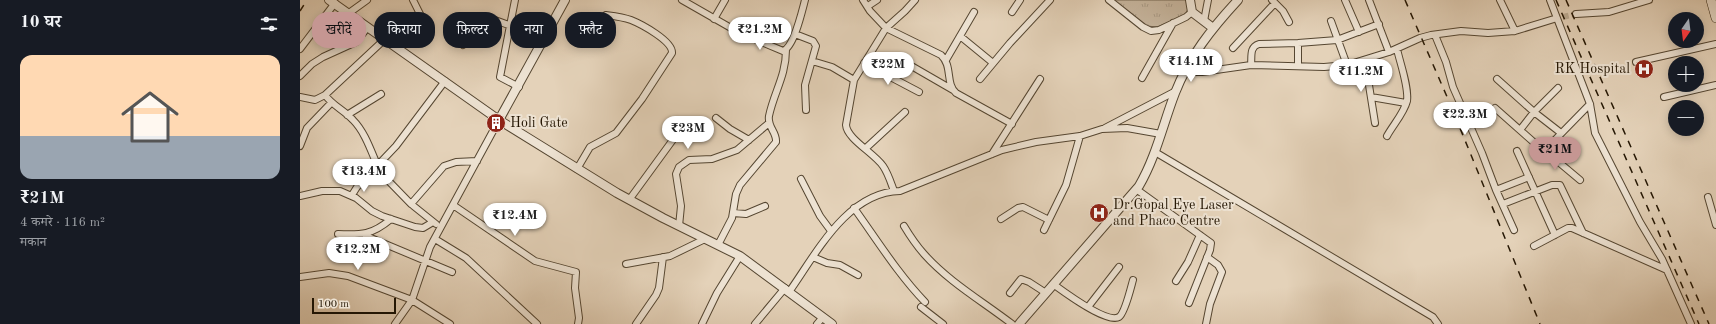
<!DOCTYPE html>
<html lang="hi">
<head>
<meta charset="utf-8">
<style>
	:root { --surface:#171b24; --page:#242831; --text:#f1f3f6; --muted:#9ea1a6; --line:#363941; --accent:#c59692 }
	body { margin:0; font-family:"Old Standard TT","Noto Serif Devanagari",serif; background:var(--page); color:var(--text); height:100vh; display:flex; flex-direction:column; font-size:15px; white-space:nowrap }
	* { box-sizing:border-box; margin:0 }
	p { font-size:13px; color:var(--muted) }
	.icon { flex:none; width:22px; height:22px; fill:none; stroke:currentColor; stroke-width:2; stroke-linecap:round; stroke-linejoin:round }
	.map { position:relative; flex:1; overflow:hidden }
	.side { display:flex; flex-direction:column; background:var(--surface); width:300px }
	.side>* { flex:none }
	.top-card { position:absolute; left:12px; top:12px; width:380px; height:36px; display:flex; gap:8px }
	.needle { width:26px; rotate:194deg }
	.tools { position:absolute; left:1368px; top:12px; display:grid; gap:8px }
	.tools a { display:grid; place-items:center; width:36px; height:36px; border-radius:50%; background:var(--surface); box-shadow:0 2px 10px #0003; font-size:20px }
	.scale { position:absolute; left:12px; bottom:10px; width:84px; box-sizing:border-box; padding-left:4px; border:2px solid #251704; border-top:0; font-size:11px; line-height:14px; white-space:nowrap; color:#251704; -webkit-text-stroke:3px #ede2d2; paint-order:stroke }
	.price { position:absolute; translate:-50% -34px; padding:0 9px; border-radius:14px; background:#fff; color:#222; font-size:13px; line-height:26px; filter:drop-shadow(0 1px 2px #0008) }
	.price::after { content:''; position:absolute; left:50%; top:24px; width:12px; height:9px; margin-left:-6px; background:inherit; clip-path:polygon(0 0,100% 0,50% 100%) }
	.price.selected { background:var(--accent); color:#111 }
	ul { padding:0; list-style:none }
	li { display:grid; align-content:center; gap:8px; height:212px; padding:0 20px }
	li+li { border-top:1px solid var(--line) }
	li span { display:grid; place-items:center; height:124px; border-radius:12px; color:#555 }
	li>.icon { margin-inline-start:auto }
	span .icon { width:72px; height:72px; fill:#fffc; stroke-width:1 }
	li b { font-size:17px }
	h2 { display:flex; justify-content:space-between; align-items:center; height:48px; padding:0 20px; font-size:17px }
	.chip { padding:0 14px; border-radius:16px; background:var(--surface); box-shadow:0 2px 10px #0003; font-size:14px; line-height:36px }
	.chip.selected { background:var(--accent); color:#111 }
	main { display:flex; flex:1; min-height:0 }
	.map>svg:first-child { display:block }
</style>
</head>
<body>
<main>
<section class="side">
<h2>10 घर<svg class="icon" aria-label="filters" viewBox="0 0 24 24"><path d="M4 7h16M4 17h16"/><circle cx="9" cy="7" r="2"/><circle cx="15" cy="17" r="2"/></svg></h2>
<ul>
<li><span style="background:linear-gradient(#ffd9b3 65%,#9aa5b1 0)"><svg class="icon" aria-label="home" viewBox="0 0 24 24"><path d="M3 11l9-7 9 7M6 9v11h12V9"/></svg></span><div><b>₹21M</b><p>4 कमरे · 116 m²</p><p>मकान</p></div></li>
</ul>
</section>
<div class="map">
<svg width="1416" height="324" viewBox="0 0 1416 324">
	<defs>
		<pattern id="park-tufts" width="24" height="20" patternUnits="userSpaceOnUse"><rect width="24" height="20" fill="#c4b29a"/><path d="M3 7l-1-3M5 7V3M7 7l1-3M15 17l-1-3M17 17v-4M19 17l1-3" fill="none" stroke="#a89883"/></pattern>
	</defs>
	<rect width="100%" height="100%" fill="#e4d2b9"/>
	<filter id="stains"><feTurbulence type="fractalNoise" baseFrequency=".005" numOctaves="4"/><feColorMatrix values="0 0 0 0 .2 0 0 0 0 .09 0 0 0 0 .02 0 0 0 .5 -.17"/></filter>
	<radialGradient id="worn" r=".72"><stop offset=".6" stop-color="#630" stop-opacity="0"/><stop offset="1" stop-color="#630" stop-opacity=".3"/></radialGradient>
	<path fill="url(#park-tufts)" stroke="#74644f" d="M813 0H887L888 9 885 15 857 27 847 26Z"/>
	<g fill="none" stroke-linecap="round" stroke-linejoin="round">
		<path stroke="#bead95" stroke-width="6" stroke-dasharray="6 3" stroke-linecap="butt" d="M1254 19 1276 14"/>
		<g stroke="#554631" stroke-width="8">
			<path id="minor" d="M113 0 122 18
				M215 0 200 77 219 87
				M382 0 438 32 483 51C494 47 502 11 505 0
				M563 0 570 11 586 28 641 55C653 66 645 83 656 93L712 124
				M809 0 843 27 851 31 859 30 886 17 892 12
				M972 0 983 11 989 22
				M1045 0 1059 32
				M1069 0 1089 52
				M1200 0 1215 31
				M1250 0 1290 104 1295 133 1340 222 1362 259 1391 324
				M568 6 577 0
				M712 12 720 0
				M49 13 67 0
				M1276 14 1309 12 1349 0
				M414 19 425 0
				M904 21 908 0
				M1031 21 1047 65
				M165 28C181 11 191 19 211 26
				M495 34 513 41 516 46 505 85 506 110
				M1135 35 1146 62 1153 87 1182 153 1196 190 1214 230
				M660 36 693 63
				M998 43V66
				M163 45 170 40 182 17
				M933 48 975 3
				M0 49 35 3
				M646 60 674 12
				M1065 60 1075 123
				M512 61 532 67 554 80
				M1336 62 1416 44
				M564 63 619 92
				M608 64 653 90
				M951 65C952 57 949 47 959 44L998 43 1037 40 1079 24
				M885 72H902L951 65 1024 67 1047 65 1089 52 1120 38 1131 35 1161 31 1188 33 1215 31 1254 19
				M0 76 12 64 23 57 56 42 68 27
				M842 78 873 23
				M680 79 710 43 750 0
				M1197 79 1234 112 1261 133
				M25 95C33 106 44 110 53 120 65 132 71 151 78 167
				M0 97 15 100 25 95 85 39
				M1071 97 1106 103
				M1364 97 1416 85
				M1195 108 1238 146 1246 149 1290 104
				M47 115 81 94
				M416 118 430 129 449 140
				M805 128 876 91
				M1220 130 1234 112 1258 88
				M1087 136C1093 125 1104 113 1107 101 1109 87 1100 63 1097 49
				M0 146 7 128 31 103
				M566 148 605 112
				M1243 149 1280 180
				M1217 151 1255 235
				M855 152 1133 317 1138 324
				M692 154 740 79
				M76 168 111 204 136 224
				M277 169 290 147 316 133 342 99 372 53C373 41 341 24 331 20 323 17 314 16 306 15
				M501 179 520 216 531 231
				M836 189 911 243 910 250 889 303
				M1196 190 1229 177
				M594 191C591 183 588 173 583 166 574 153 547 139 546 125L554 80 586 28 605 11 615 0
				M52 195 57 187 96 146 145 81
				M0 196 22 191H40L56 198 72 211 82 216 115 227 123 228 133 222
				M1408 197 1416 225
				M329 200 383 126
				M111 204 144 166 156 162 177 161
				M1203 204 1252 185H1260L1283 233
				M153 205 235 261 276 272 275 288 279 318 278 324
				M554 208C577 240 598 274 625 302
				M433 213 446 214 465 206
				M701 219 718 208 723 207 749 220
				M379 226 381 206 376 174 379 167 389 160 412 159 437 150 469 123
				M604 226C610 236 616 245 624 254 649 282 682 301 712 324
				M744 230 766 185 780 136
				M38 234C62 235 72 235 91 219
				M66 236 152 272
				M135 239 166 258 237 324
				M418 245 432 218 436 194 440 185 476 142C477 132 467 127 469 116 474 92 486 76 486 50
				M1234 246 1268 228H1272L1367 270
				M513 257 527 263 540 265 558 275
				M326 264 370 256 405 239
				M0 277 29 273 48 276 112 300 150 324
				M876 281 888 262 900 235
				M753 284C764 292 807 324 819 317 825 313 831 287 833 280
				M489 292C516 254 547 192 600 191L702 150 736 142 780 136 802 129 827 128 861 134
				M710 293 721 279 729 282 746 293
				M621 307 643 324
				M788 307 819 267
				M95 324 112 300 130 247 199 120
				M336 324 356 295 359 288 363 257
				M402 324 417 293 440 256
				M455 324 485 288
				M517 324 523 317
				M906 324 910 304 922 272 918 265 907 257"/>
		</g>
		<g stroke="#554631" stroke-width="10">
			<path id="tertiary" d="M29 0 199 120 317 193 363 218 440 256 532 324
				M890 0 892 12 913 28
				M199 120 265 0
				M719 324 839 186C856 157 863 124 875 93 889 57 912 28 938 0"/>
		</g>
		<g stroke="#251704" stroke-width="10">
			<path id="secondary" d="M1411 0 1416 18"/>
		</g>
		<use href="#minor" stroke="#ede2d2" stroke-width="6"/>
		<use href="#tertiary" stroke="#ede2d2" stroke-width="8"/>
		<use href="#secondary" stroke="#ede2d2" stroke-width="9"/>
		<path stroke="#251704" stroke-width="1.5" stroke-dasharray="7 7" stroke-linecap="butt" d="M1105 0 1151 106 1240 324
			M1256 0 1399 324
			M1266 0 1409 324
			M0 11 7 0"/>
	</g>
	<defs>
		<g id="hospital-disc" transform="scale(1)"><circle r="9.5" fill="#8f2418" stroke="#ede2d2"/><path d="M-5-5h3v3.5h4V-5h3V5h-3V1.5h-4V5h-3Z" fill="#fff"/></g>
		<g id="building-disc" transform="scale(1)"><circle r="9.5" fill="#8f2418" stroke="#ede2d2"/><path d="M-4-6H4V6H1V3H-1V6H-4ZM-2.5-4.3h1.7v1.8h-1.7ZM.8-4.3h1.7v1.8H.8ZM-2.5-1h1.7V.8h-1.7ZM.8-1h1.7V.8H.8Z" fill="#fff"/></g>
	</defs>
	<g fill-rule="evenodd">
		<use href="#hospital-disc" x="1344" y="69"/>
		<use href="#building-disc" x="196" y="123"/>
		<use href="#hospital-disc" x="799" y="213"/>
	</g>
	<g text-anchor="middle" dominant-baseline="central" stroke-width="4" stroke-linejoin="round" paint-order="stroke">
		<g font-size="14" fill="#251704" stroke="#ede2d2" text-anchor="start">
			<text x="1330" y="69" text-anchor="end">RK Hospital</text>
			<text x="210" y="123">Holi Gate</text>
			<text x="813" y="205">Dr.Gopal Eye Laser<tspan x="813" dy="16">and Phaco Centre</tspan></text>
		</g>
	</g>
	<rect width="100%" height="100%" filter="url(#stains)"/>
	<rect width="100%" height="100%" fill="url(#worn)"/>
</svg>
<div class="tools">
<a><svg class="needle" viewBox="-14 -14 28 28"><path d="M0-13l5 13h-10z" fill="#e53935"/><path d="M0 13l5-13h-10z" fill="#9ea1a6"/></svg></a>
<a>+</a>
<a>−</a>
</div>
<div class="scale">100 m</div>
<b class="price" style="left:460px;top:51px">₹21.2M</b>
<b class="price" style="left:891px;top:83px">₹14.1M</b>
<b class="price" style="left:588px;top:86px">₹22M</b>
<b class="price" style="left:1061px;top:93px">₹11.2M</b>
<b class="price" style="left:1165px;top:136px">₹22.3M</b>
<b class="price" style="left:388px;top:150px">₹23M</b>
<b class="price selected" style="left:1255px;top:171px">₹21M</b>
<b class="price" style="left:64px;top:193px">₹13.4M</b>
<b class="price" style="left:215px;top:237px">₹12.4M</b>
<b class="price" style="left:58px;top:271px">₹12.2M</b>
<div class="top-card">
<a class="chip selected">खरीदें</a>
<a class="chip">किराया</a>
<a class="chip">फ़िल्टर</a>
<a class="chip">नया</a>
<a class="chip">फ़्लैट</a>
</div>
</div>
</main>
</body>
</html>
